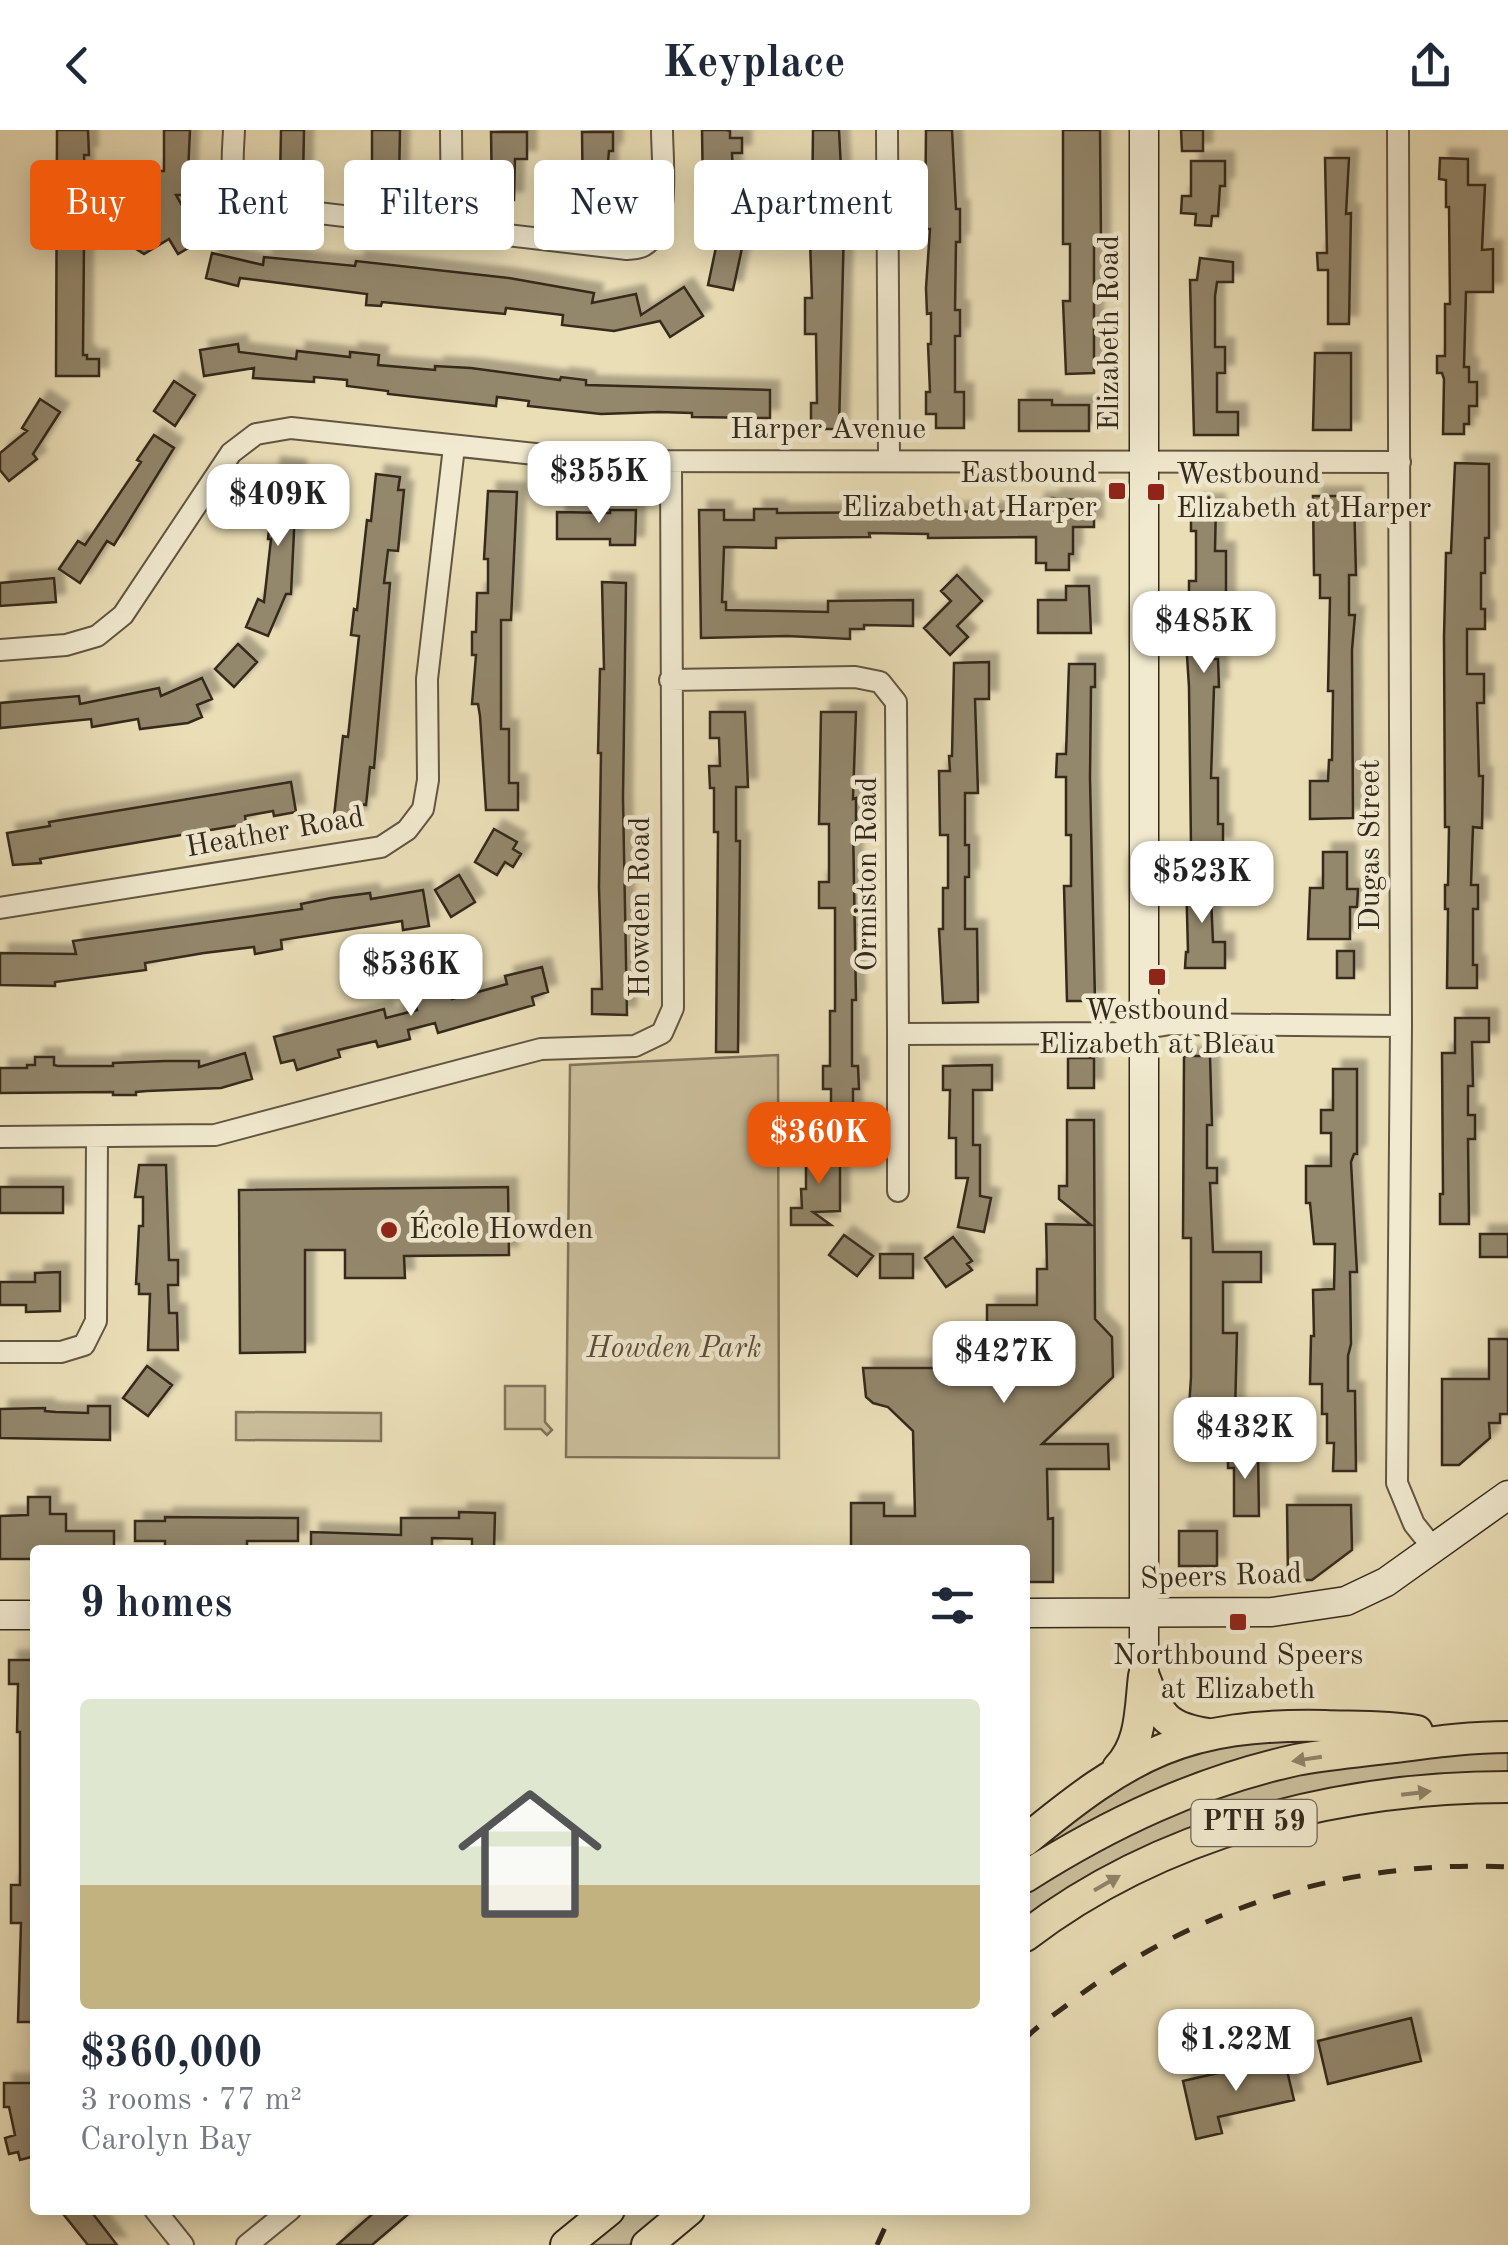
<!DOCTYPE html>
<html lang="en">
<head>
<meta charset="utf-8">
<style>
	:root { --surface:#fff; --page:#f6f6f7; --text:#1f2937; --muted:#747a83; --accent:#ea580c }
	body { margin:0; font-family:"Old Standard TT",serif; background:var(--page); color:var(--text); height:100vh; display:flex; flex-direction:column; font-size:38px; white-space:nowrap }
	* { box-sizing:border-box; margin:0 }
	p { font-size:32px; color:var(--muted) }
	.icon { flex:none; width:55px; height:55px; fill:none; stroke:currentColor; stroke-width:2; stroke-linecap:round; stroke-linejoin:round }
	.map { position:relative; flex:1; overflow:hidden }
	.panel { position:absolute; left:30px; top:1415px; width:1000px; height:670px; display:flex; flex-direction:column; background:var(--surface); border-radius:10px; box-shadow:0 5px 25px #0003 }
	.panel>* { flex:none }
	.top-card { position:absolute; left:30px; top:30px; width:1000px; height:90px; display:flex; gap:20px }
	.price { position:absolute; translate:-50% -85px; padding:0 22px; border-radius:20px; background:#fff; color:#222; font-size:32px; line-height:65px; filter:drop-shadow(0 2px 5px #0008) }
	.price::after { content:''; position:absolute; left:50%; top:60px; width:30px; height:22px; margin-left:-15px; background:inherit; clip-path:polygon(0 0,100% 0,50% 100%) }
	.price.active { background:var(--accent); color:#fff }
	ul { padding:0; list-style:none }
	li { display:grid; align-content:center; gap:20px; height:530px; padding:0 50px }
	li span { display:grid; place-items:center; height:310px; border-radius:10px; color:#555 }
	li>.icon { margin-inline-start:auto }
	span .icon { width:180px; height:180px; fill:#fffc; stroke-width:1 }
	li b { font-size:42px }
	h2 { display:flex; justify-content:space-between; align-items:center; height:120px; padding:0 50px; font-size:42px }
	.tag { padding:0 35px; border-radius:10px; background:var(--surface); box-shadow:0 5px 25px #0003; font-size:35px; line-height:90px }
	.tag.active { background:var(--accent); color:#fff }
	header { display:flex; justify-content:space-between; align-items:center; height:130px; padding:0 50px; background:var(--surface); font-size:45px; font-weight:700 }
	.map>svg:first-child { display:block }
</style>
</head>
<body>
<header><svg class="icon" aria-label="back" viewBox="0 0 24 24"><path d="M15 5l-7 7 7 7"/></svg>Keyplace<svg class="icon" aria-label="share" viewBox="0 0 24 24"><path d="M12 15V3M7 8l5-5 5 5M5 13v7h14v-7"/></svg></header>
<div class="map">
<svg width="1508" height="2115" viewBox="0 0 1508 2115">
	<defs>
		<filter id="shadow"><feDropShadow dx="9" dy="-9" stdDeviation="2.5" flood-color="#0004"/></filter>
	</defs>
	<rect width="100%" height="100%" fill="#eadeb7"/>
	<filter id="stains"><feTurbulence type="fractalNoise" baseFrequency=".002" numOctaves="4"/><feColorMatrix values="0 0 0 0 .2 0 0 0 0 .09 0 0 0 0 .02 0 0 0 .5 -.17"/></filter>
	<radialGradient id="worn" r=".72"><stop offset=".6" stop-color="#630" stop-opacity="0"/><stop offset="1" stop-color="#630" stop-opacity=".3"/></radialGradient>
	<path fill="#cbbf9c" stroke="#80745c" stroke-width="2.5" d="M778 925 779 1328 566 1327 570 935Z
		M505 1256H545V1292L552 1300 547 1305 541 1299H505Z
		M236 1282 381 1283V1311L236 1310Z
		M1243 1608 1320 1610 1025 1733V1720L1120 1649Z
		M1508 1618V1646L1355 1657 1025 1795V1762L1064 1736 1194 1674 1311 1638Z
		M628 2080H672L629 2115H586Z"/>
	<path fill="#93876c" stroke="#34291b" stroke-width="2.5" filter="url(#shadow)" d="M57 0H88L89 25H84L87 114H84L83 225H87V229H99V246H56Z
		M164 0H190L187 65H176L202 110 178 124 169 109 144 124 130 115 131 77 155 78V41H164Z
		M281 0H304L303 51H280Z
		M372 0H400L399 52H372Z
		M702 0H726L730 1V8H742V23H732L733 45H726L727 78H742V118L733 160 708 155 719 103H709L710 61 703 62Z
		M813 0H839L844 96 839 299H811V273H817L816 204H805V168H812L809 83H812Z
		M926 0H952L956 79H960V112H956L955 180H960V206H955V262H964V298H936V284H926V262H930L928 214H931V183L927 184 926 158 930 99H925Z
		M1063 0H1100L1101 113 1094 114V243L1066 244 1063 171H1070V114H1063Z
		M1181 0H1203V21H1182Z
		M491 2H527V29H515L514 70H492Z
		M582 2H613V21H609L608 32 612 81 583 80Z
		M1325 28H1349L1346 84 1351 83 1349 194H1328V140H1318L1317 123H1327Z
		M1440 28 1468 29V55H1485L1482 120 1493 119V162H1466L1464 237H1469V252H1477V276H1469V294H1464V304H1443L1444 249 1442 243H1437V226H1445V174H1450L1449 77H1446V50L1439 49Z
		M1191 31H1225V56H1220L1218 86H1212L1211 96 1195 95 1196 84 1181 83 1182 66H1191Z
		M212 123 263 135 264 127 355 136 356 131 509 148 594 163 592 173 636 164 641 185 684 157 703 186 670 207 660 191 614 201 562 195 563 185 506 178 505 184 382 172 381 176 366 175 367 164 240 148 238 156 206 148Z
		M1200 128 1233 132V152H1217L1215 166V217H1225V243H1217V282H1238V305H1194L1190 150H1197Z
		M238 214 239 222 296 229 297 221 350 227V222L379 225 378 235 435 240V236L471 238 560 250 561 247 586 250V255L770 260V288L692 287V283L659 282 601 284 528 276 529 271 497 267 496 276 388 264V261L347 256V250L314 247V252L253 248 254 238 204 246 200 220Z
		M1315 223H1351V300H1313Z
		M174 251 195 265 175 296 154 281Z
		M40 269 60 282 33 324 37 329 9 351 0 340V323L27 301 22 298Z
		M1019 270H1052V275H1089V301H1019Z
		M154 305 174 318 114 415 107 411 80 453 59 439 78 411 85 415 141 332 137 330Z
		M1455 333 1489 334V408H1485V443H1481V479H1485V499H1467V544H1484V573H1477L1479 646H1483L1482 698 1473 697 1471 755H1478V779H1473V835H1477V858H1447L1448 779H1445V755H1448L1449 697H1445L1444 507 1446 423H1451Z
		M272 336 297 339 291 464H286L268 506 246 497 258 469 264 472 271 409H268L272 370 268 369Z
		M376 344 400 347 398 360H404L398 421 388 420 384 453H390L374 638 370 637 366 675 360 674 358 688 334 686 343 606 348 607 359 506 351 505 354 479 357 480 367 390 371 391Z
		M488 361 517 362 511 490H501V599H509V653H518V680H486L480 586 478 574H472L476 525H472V502H476L477 463H488V429H484Z
		M1313 366H1354L1356 445H1349V485H1355L1352 520 1353 688 1310 689V651H1328L1329 630H1332L1333 561H1328L1330 468H1320V445H1314Z
		M1052 368 1094 371V397H1073V424H1069V440H1046V433H1036V407L928 408V404L869 403 870 407 776 408V418L724 417 722 472H726V480L828 482V471L913 470V496L864 495V499H850V509L787 506 701 508 699 380H724V390H754V379H777V383L1036 381V372H1052Z
		M1191 373H1216L1215 421H1226V473H1208V529H1218L1219 557H1214L1211 648H1218V694H1223V716H1191L1189 557 1184 479H1189V451H1196V401H1191Z
		M610 380H636L635 415H610V409H557V382L610 383Z
		M957 445 982 471 957 496 968 507 950 525 924 498 951 471 941 461Z
		M54 448 56 472 0 476V453Z
		M602 452 626 453 623 668 627 885 592 884V859H602L599 757 601 623H598L600 539H604Z
		M1066 456H1089L1091 503H1038V470H1066Z
		M238 514 257 532 234 557 215 539Z
		M989 532V569H975L978 663H965V715H969V747H965V799H977L978 872 943 873 939 799H943V758H948V705H940L939 641H950L949 626H952L954 533Z
		M1069 534H1095V557H1091L1090 648 1095 871H1067L1064 756H1071V705H1066V647H1056L1057 624H1066Z
		M202 548 212 569 197 575 202 587 188 593 140 599 138 589 92 597 91 589 0 598V573L79 566 80 574 159 558 161 566Z
		M710 582H745L748 657H736V711H740L738 922H716L718 702H714V658H710L709 636H720L719 608H710Z
		M821 582H856L853 669 856 668V694H853L856 870H852V936H858L859 959H853V1012H831V959H823V936H830V881H835V778H819V752H829V694H819Z
		M291 652 296 682 274 686 273 681 245 686 246 694 40 729 41 733 13 735 7 703 50 696 49 692Z
		M494 699 517 712 513 719 521 724 513 737 505 732 497 745 475 732Z
		M1323 722H1347V759H1358L1357 777H1350V809H1308L1310 758H1323Z
		M459 745 475 772 451 787 435 760Z
		M1186 745H1210L1213 812H1225V838H1185L1186 822H1188Z
		M423 760 429 796 403 800 402 791 281 810 282 819 255 824 254 817 204 823 145 833 146 840 55 852V856L0 855V823L76 824 73 811 302 779 301 774 331 768 370 763 371 769Z
		M1337 821H1354V848H1337Z
		M542 837 548 862 532 867 534 875 438 903 435 893 408 900 410 909 378 917 376 911 338 920 340 927 297 940 294 930 281 933 274 907 384 879 386 888 417 880 414 870 434 865 431 852 446 848 452 869 507 854 505 846Z
		M1455 888H1489V912H1472L1473 956H1468V985H1475V1009H1468L1469 1094H1440V1064H1443L1442 923H1455Z
		M245 923 252 949 221 958 147 961 136 962V965H113V962L0 963V938H27V935H35V927H54V935L58 936H113V933L165 931H199V937Z
		M1184 926H1210L1212 995H1207V1038H1217V1053H1210L1213 1122H1261V1152H1223V1203H1237L1235 1284H1216V1324H1186L1191 1247V1108H1183Z
		M1068 928H1094V958H1068Z
		M992 935V960H973V1015H980V1066L991 1068 984 1102 958 1097 968 1048H956V1008H949L950 960H943V936Z
		M1333 939H1357V1024H1354L1351 1032 1357 1142H1350L1351 1214 1348 1226V1261H1355L1356 1341H1333L1334 1313H1327V1284H1322V1254H1310L1311 1206H1314L1313 1160 1334 1159 1335 1114H1314L1310 1073H1306V1036H1331V1003H1321V980H1333Z
		M1067 990H1094L1095 1189 1112 1207 1113 1247 1042 1314H1108L1109 1339H1047L1048 1389 1053 1388V1452H1025V1420H851V1373H884V1386H915L913 1301 888 1277 873 1273 866 1267 863 1238H987V1175H1037V1139H1047L1046 1094 1091 1095 1059 1069V1056H1067Z
		M806 1019H840V1081L813 1082 831 1095H791V1078H802L801 1059H806Z
		M139 1035H166L169 1130H178V1155H168L169 1183H177L178 1220H148L150 1164H139V1154H136L139 1096H143V1067H135Z
		M0 1057H63V1083H0Z
		M508 1057 509 1125 404 1126 405 1148H345V1120H305V1222L240 1223 239 1060Z
		M1480 1104H1508V1127H1480Z
		M844 1105 873 1126 857 1146 829 1125Z
		M953 1107 972 1131 967 1134 972 1140 946 1157 925 1128Z
		M880 1124H913V1148H880Z
		M60 1142V1181L26 1182V1175H0V1152H35V1143Z
		M1489 1209H1508V1284H1500V1293H1489L1490 1308 1459 1335H1442V1249H1489Z
		M147 1236 172 1255 148 1286 123 1268Z
		M88 1276H110V1310L0 1308V1279L45 1278V1281L56 1282 88 1283Z
		M1228 1321H1258L1259 1386H1234V1338H1228Z
		M28 1367H50V1384H66V1401H114V1420H35V1429H0V1386L28 1385Z
		M1287 1375H1351L1352 1420 1312 1450H1288Z
		M459 1382 495 1383 494 1420H472V1409L432 1408V1419L311 1420V1402L401 1405V1388H459Z
		M165 1387 298 1388V1411H247V1418L165 1417V1411H135V1391H165Z
		M1179 1401H1217V1436H1179Z
		M9 1530H35V1892H18L21 1793H11V1755H20V1602H17L18 1554H9Z
		M1411 1888 1421 1931 1328 1954 1318 1911Z
		M1284 1928 1294 1970 1218 1987 1222 2003 1196 2009 1183 1951Z
		M4 1953H35V2026L20 2030 18 2022 9 2024 5 2008 15 2005 9 1977H4Z
		M60 2080H90L117 2115H88Z
		M377 2080H413L372 2115H337Z"/>
	<g fill="none" stroke-linecap="round" stroke-linejoin="round">
		<g stroke="#625642" stroke-width="24">
			<path id="street" d="M234 0C233 27 227 56 250 75L627 119C632 118 638 119 643 116 671 100 662 29 662 0
				M451 0 452 97
				M887 0 889 329
				M1398 0 1401 896 1397 1353 1414 1394 1434 1419
				M0 520 66 515 97 506 123 485 231 323 256 304 291 298 601 331 1400 332
				M670 550 855 547 880 552 896 572 898 904 1117 903 1170 894 1401 896
				M0 778 381 717 407 700 423 679 428 650 427 549 454 317
				M898 904V1061
				M0 1007 215 1005 541 919 635 916 662 903 673 878 671 332
				M0 1222H61L84 1215 96 1191 97 1007
				M155 2080 183 2115
				M247 2115 290 2080"/>
		</g>
		<g stroke="#34291b" stroke-width="31">
			<path id="secondary" d="M1144 0V1546
				M1025 1483 1272 1482 1346 1471 1386 1452 1508 1365
				M0 1485H35"/>
		</g>
		<g stroke="#34291b" stroke-width="34">
			<path id="primary" d="M1145 1549C1159 1587 1168 1598 1208 1604
				M1118 1638C1142 1613 1140 1579 1144 1546
				M1025 1711C1130 1624 1185 1593 1325 1596 1355 1597 1387 1596 1417 1601
				M1025 1747C1110 1693 1197 1652 1296 1630 1326 1624 1357 1622 1387 1618 1427 1613 1467 1607 1508 1607
				M1025 1806C1161 1702 1339 1657 1508 1657
				M566 2115 609 2080
				M647 2115 689 2080"/>
		</g>
		<use href="#street" stroke="#f1ead0" stroke-width="20"/>
		<use href="#secondary" stroke="#f1ead0" stroke-width="28"/>
		<use href="#primary" stroke="#eadeb7" stroke-width="30"/>
		<path stroke="#34291b" stroke-width="5" stroke-dasharray="18 18" stroke-linecap="butt" d="M1025 1909C1039 1894 1057 1883 1072 1871 1196 1776 1353 1729 1508 1737
			M877 2115 893 2080"/>
	</g>
	<defs><path id="oneway-solid" d="M-6-.8H1V-3.2L6.5 0L1 3.2V.8H-6Z" transform="scale(2.5)"/></defs>
	<g fill="#8f8469">
		<use href="#oneway-solid" transform="translate(1307 1629) rotate(171)"/>
		<use href="#oneway-solid" transform="translate(1416 1663) rotate(-7)"/>
		<use href="#oneway-solid" transform="translate(1107 1753) rotate(-30)"/>
	</g>
	<g fill="#8f2418" stroke="#f1ead0" stroke-width="4">
		<rect x="1107" y="351" width="20" height="20" rx="5"/>
		<rect x="1146" y="352" width="20" height="20" rx="5"/>
		<rect x="1147" y="837" width="20" height="20" rx="5"/>
		<circle cx="389" cy="1100" r="10"/>
		<rect x="1228" y="1482" width="20" height="20" rx="5"/>
	</g>
	<g text-anchor="middle" dominant-baseline="central" stroke-width="9" stroke-linejoin="round" paint-order="stroke">
		<rect fill="#f1ead0" stroke="#6d6351" stroke-width="2.5" x="1191.5" y="1670" width="125" height="46" rx="8"/>
		<g font-size="28" font-weight="bold" fill="#34291b">
			<text x="1254" y="1693">PTH 59</text>
		</g>
		<g font-size="30" fill="#34291b" stroke="#f1ead0">
			<text transform="translate(1110 203) rotate(-90)">Elizabeth Road</text>
			<text x="828" y="300">Harper Avenue</text>
			<text transform="translate(275 703) rotate(-10)">Heather Road</text>
			<text transform="translate(1371 715) rotate(-90)">Dugas Street</text>
			<text transform="translate(868 744) rotate(-90)">Ormiston Road</text>
			<text transform="translate(641 777) rotate(-90)">Howden Road</text>
			<text transform="translate(1221 1447) rotate(-2)">Speers Road</text>
		</g>
		<g font-size="30" fill="#34291b" stroke="#f1ead0" text-anchor="start">
			<text x="1097" y="344" text-anchor="end">Eastbound<tspan x="1097" dy="34">Elizabeth at Harper</tspan></text>
			<text x="1176" y="345">Westbound<tspan x="1176" dy="34">Elizabeth at Harper</tspan></text>
			<text x="1157" y="881" text-anchor="middle">Westbound<tspan x="1157" dy="34">Elizabeth at Bleau</tspan></text>
			<text x="409" y="1100">École Howden</text>
			<text x="1238" y="1526" text-anchor="middle">Northbound Speers<tspan x="1238" dy="34">at Elizabeth</tspan></text>
		</g>
		<g font-size="30" font-style="italic" fill="#5a4e3b" stroke="#f1ead0">
			<text x="674" y="1219">Howden Park</text>
		</g>
	</g>
	<rect width="100%" height="100%" filter="url(#stains)"/>
	<rect width="100%" height="100%" fill="url(#worn)"/>
</svg>
<b class="price" style="left:599px;top:396px">$355K</b>
<b class="price" style="left:278px;top:419px">$409K</b>
<b class="price" style="left:1204px;top:546px">$485K</b>
<b class="price" style="left:1202px;top:796px">$523K</b>
<b class="price" style="left:411px;top:889px">$536K</b>
<b class="price active" style="left:819px;top:1057px">$360K</b>
<b class="price" style="left:1004px;top:1276px">$427K</b>
<b class="price" style="left:1245px;top:1352px">$432K</b>
<b class="price" style="left:1236px;top:1964px">$1.22M</b>
<div class="top-card">
<a class="tag active">Buy</a>
<a class="tag">Rent</a>
<a class="tag">Filters</a>
<a class="tag">New</a>
<a class="tag">Apartment</a>
</div>
<section class="panel">
<h2>9 homes<svg class="icon" aria-label="filters" viewBox="0 0 24 24"><path d="M4 7h16M4 17h16"/><circle cx="9" cy="7" r="2"/><circle cx="15" cy="17" r="2"/></svg></h2>
<ul>
<li><span style="background:linear-gradient(#dfe7d0 60%,#c2b280 0)"><svg class="icon" aria-label="home" viewBox="0 0 24 24"><path d="M3 11l9-7 9 7M6 9v11h12V9"/></svg></span><div><b>$360,000</b><p>3 rooms · 77 m²</p><p>Carolyn Bay</p></div></li>
</ul>
</section>
</div>
</body>
</html>
